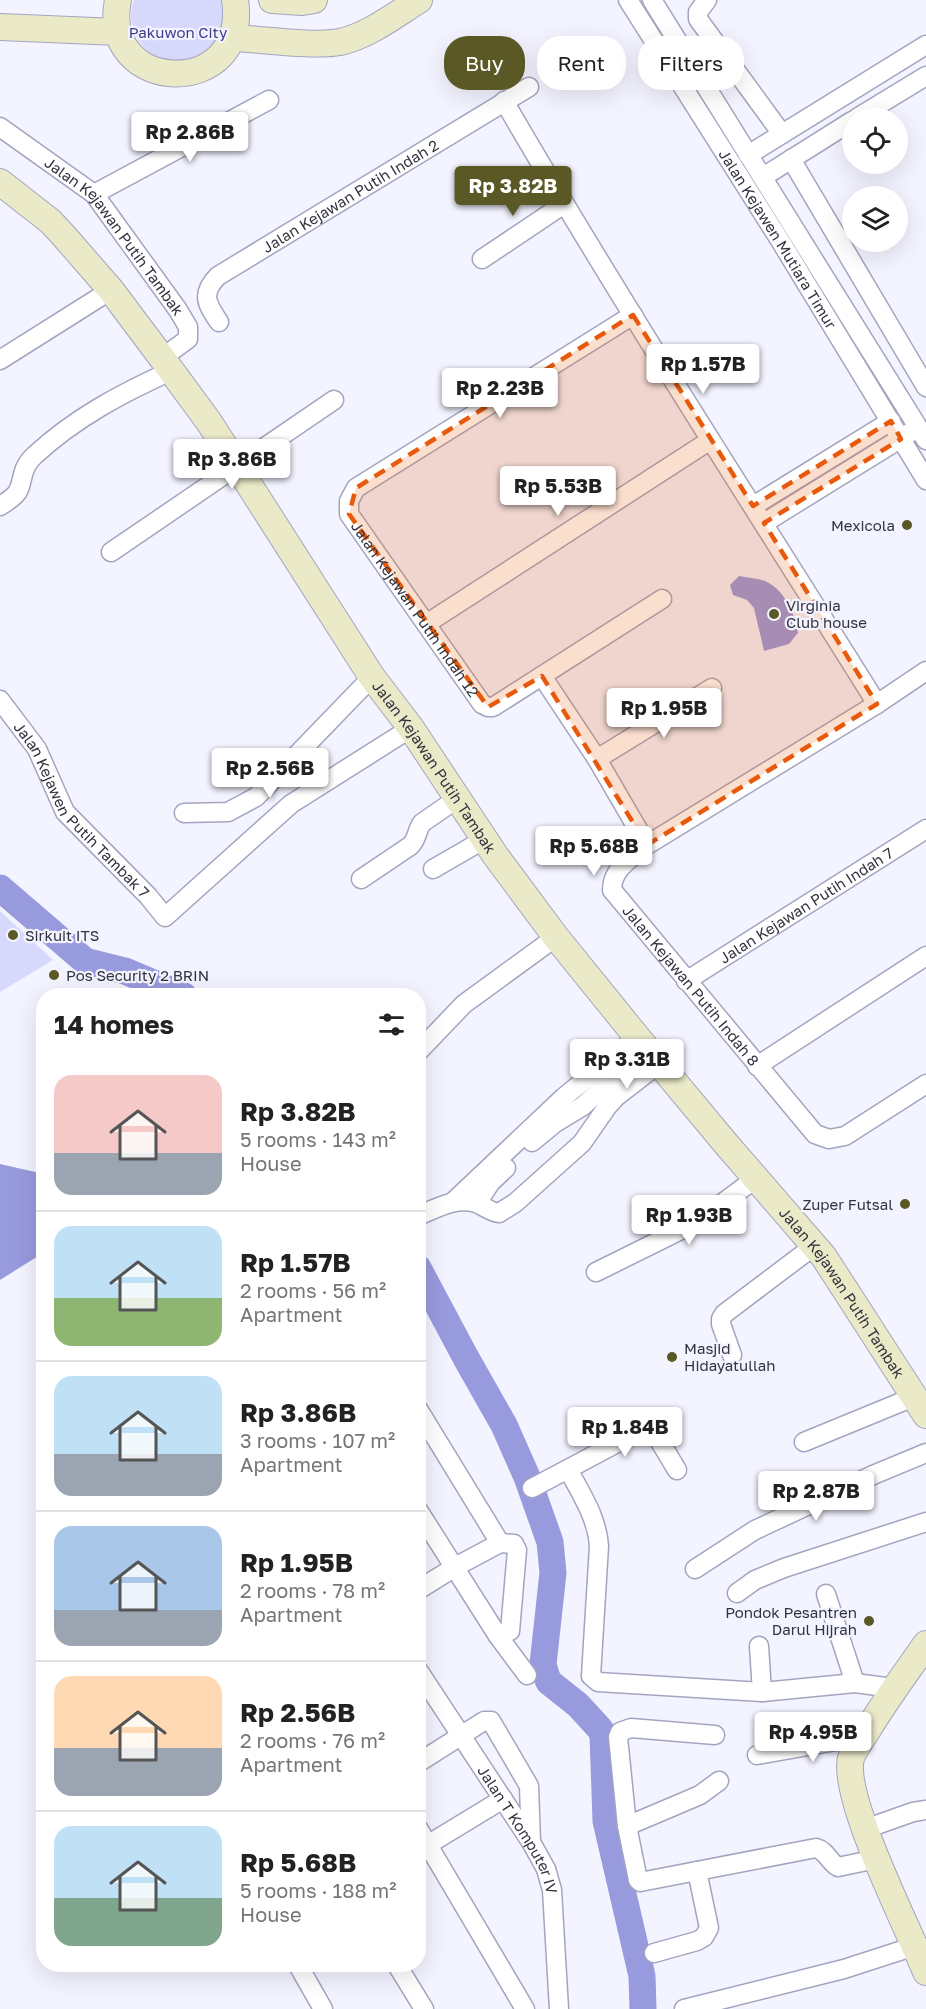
<!DOCTYPE html>
<html lang="en">
<head>
<meta charset="utf-8">
<style>
	:root { --surface:#fff; --page:#f2f2f2; --text:#222; --muted:#767676; --line:#e0e0e0; --accent:#5a5925 }
	body { margin:0; font-family:"Golos Text",sans-serif; background:var(--page); color:var(--text); height:100vh; display:flex; flex-direction:column; font-size:22px; white-space:nowrap }
	* { box-sizing:border-box; margin:0 }
	p { font-size:20px; color:var(--muted) }
	.icon { flex:none; width:33px; height:33px; fill:none; stroke:currentColor; stroke-width:2; stroke-linecap:round; stroke-linejoin:round }
	.map { position:relative; flex:1; overflow:hidden }
	.details { position:absolute; left:36px; top:988px; width:390px; height:984px; display:flex; flex-direction:column; background:var(--surface); border-radius:24px; box-shadow:0 6px 24px #0002 }
	.details>* { flex:none }
	.top-card { position:absolute; left:444px; top:36px; width:392px; height:54px; display:flex; gap:12px }
	.buttons { position:absolute; left:842px; top:108px; display:grid; gap:12px }
	.buttons a { display:grid; place-items:center; width:66px; height:66px; border-radius:50%; background:var(--surface); box-shadow:0 6px 24px #0002; font-size:30px }
	.price { position:absolute; translate:-50% -51px; padding:0 14px; border-radius:6px; background:#fff; color:#222; font-size:20px; line-height:39px; filter:drop-shadow(0 2px 3px #0008) }
	.price::after { content:''; position:absolute; left:50%; top:36px; width:18px; height:14px; margin-left:-9px; background:inherit; clip-path:polygon(0 0,100% 0,50% 100%) }
	.price.on { background:var(--accent); color:#fff }
	ul { padding:0; list-style:none }
	li { display:flex; align-items:center; gap:18px; height:150px; padding:0 18px }
	li+li { border-top:2px solid var(--line) }
	li span { display:grid; place-items:center; flex:none; width:168px; height:120px; border-radius:18px; color:#555 }
	li>.icon { margin-inline-start:auto }
	span .icon { width:72px; height:72px; fill:#fffc; stroke-width:1 }
	li b { font-size:26px }
	h2 { display:flex; justify-content:space-between; align-items:center; height:72px; padding:0 18px; font-size:26px }
	.pill { padding:0 21px; border-radius:24px; background:var(--surface); box-shadow:0 6px 24px #0002; font-size:21px; line-height:54px }
	.pill.on { background:var(--accent); color:#fff }
	.map>svg:first-child { display:block }
</style>
</head>
<body>
<div class="map">
<svg width="926" height="2009" viewBox="0 0 926 2009">
	<rect width="100%" height="100%" fill="#f3f4ff"/>
	<path fill="#d6d9fc" d="M134 0H221C227 14 226 37 215 48 211 52 203 54 198 56 193 59 186 63 181 63 148 63 122 32 134 0Z
		M0 911 53 960 0 992Z"/>
	<path fill="#989ade" d="M739 576C747 578 759 578 767 582 785 591 795 614 798 633L789 644 764 651 754 608 747 600 733 595 730 585Z
		M0 1164 44 1174 43 1253 0 1280Z"/>
	<g fill="none" stroke-linecap="round" stroke-linejoin="round">
		<path stroke="#989ade" stroke-width="27" d="M0 888 85 961 125 971 184 996
			M418 1268 466 1358 504 1425 527 1477 550 1542 553 1573 543 1664 546 1675 549 1682 578 1705 600 1729 603 1735 606 1821 642 1976 643 2009"/>
		<g stroke="#a3a5c0" stroke-width="21">
			<g id="street">
				<path id="s1" d="M628 0 781 242 926 480"/>
				<path d="M652 0 926 440"/>
				<path d="M707 0 698 12V19L782 134"/>
				<path d="M504 101C623 306 752 504 877 704"/>
				<path d="M857 118 926 76"/>
				<path id="s2" d="M0 127 94 194 178 310 188 327V339L162 358"/>
				<path d="M748 155 926 45"/>
				<path d="M791 159 926 387"/>
				<path d="M763 177 852 121"/>
				<path d="M94 194 269 100"/>
				<path d="M482 259 564 204"/>
				<path id="s3" d="M633 315 356 488 349 501V514L482 704 488 707H493L662 599"/>
				<path id="s4" d="M219 322C207 304 200 294 218 276L529 87"/>
				<path d="M0 360 111 290"/>
				<path d="M0 506C5 503 11 499 15 495 25 485 18 470 35 455 75 418 122 393 171 371"/>
				<path d="M753 506 891 421"/>
				<path d="M764 523 911 432"/>
				<path d="M111 552 334 400"/>
				<path d="M426 624 709 441"/>
				<path id="s5" d="M926 671 877 704 647 845C632 858 612 868 612 890L815 1134 829 1139 845 1136 926 1084"/>
				<path d="M542 676 597 759 647 845"/>
				<path id="s6" d="M0 700 37 749 65 812 148 896 165 917 291 804 411 728"/>
				<path d="M597 759 712 688"/>
				<path d="M184 813 228 812 256 797 372 677"/>
				<path d="M433 869 485 839"/>
				<path d="M361 879 410 846C418 839 416 831 422 823L458 798"/>
				<path id="s7" d="M686 981 926 829"/>
				<path d="M418 1052 464 1004 556 937"/>
				<path d="M757 1066 926 956"/>
				<path d="M532 1142 555 1123 583 1106 646 1047"/>
				<path d="M454 1201 564 1097 637 1037"/>
				<path d="M477 1203 491 1182 506 1168"/>
				<path d="M418 1216C437 1208 456 1197 476 1203 484 1206 490 1212 499 1213L515 1203 582 1143 607 1107 616 1097 660 1063"/>
				<path d="M596 1272 697 1222 755 1179"/>
				<path d="M732 1355 721 1324V1319L724 1314 814 1246"/>
				<path d="M418 1409 500 1543"/>
				<path d="M804 1442 916 1396"/>
				<path d="M568 1469 647 1427 653 1430 677 1470"/>
				<path d="M532 1488 568 1469C581 1494 597 1517 599 1546L591 1676 598 1682 762 1692 855 1683 893 1688"/>
				<path d="M418 1510 498 1636 510 1631 517 1550 514 1544 500 1543 455 1567 418 1590"/>
				<path d="M695 1569 755 1530 873 1475 926 1453"/>
				<path d="M737 1593 755 1580 784 1568 926 1522"/>
				<path d="M826 1594 855 1683"/>
				<path d="M498 1636 527 1675"/>
				<path d="M759 1646 762 1692"/>
				<path id="s8" d="M418 1670 531 1842 546 1869 552 1890 559 2009"/>
				<path d="M715 1735 631 1728 620 1732 618 1737 627 1826 638 1880 640 1882 816 1848C827 1851 829 1862 838 1867L876 1859"/>
				<path d="M757 1755 864 1736"/>
				<path d="M418 1763 484 1721H491L529 1786 531 1842"/>
				<path d="M627 1826 700 1795 719 1781"/>
				<path d="M418 1828 525 2009"/>
				<path d="M865 1829 913 1812 926 1810"/>
				<path d="M429 1844 503 1799"/>
				<path d="M654 1953 697 1941 704 1937 709 1928 697 1871"/>
				<path d="M298 1965 323 2009"/>
				<path d="M397 1965 424 2009"/>
				<path d="M684 2009 844 1969 915 1946"/>
			</g>
		</g>
		<g stroke="#a3a5c0" stroke-width="28">
			<g id="secondary">
				<path d="M118 0C99 96 250 100 235 0"/>
				<path d="M272 0 302 2 314 0"/>
				<path d="M0 27 118 32"/>
				<path d="M232 38C262 39 312 47 340 42 368 36 395 15 419 0"/>
				<path id="s9" d="M0 182 50 221 64 236 111 290 162 358 209 422 372 677 411 728 495 855 556 937 637 1037 727 1145 824 1257 926 1415"/>
				<path d="M926 1644C906 1673 885 1701 867 1731 862 1739 854 1749 851 1758 841 1797 909 1930 926 1972"/>
			</g>
		</g>
		<use href="#street" stroke="#fff" stroke-width="18"/>
		<use href="#secondary" stroke="#eae9c8" stroke-width="26"/>
	</g>
	<path fill="#e8590c" fill-opacity="0.2" stroke="#e8590c" stroke-width="4.5" stroke-dasharray="12 8" stroke-linejoin="round" d="M633 315 753 506 891 421 901 439 764 523 877 704 647 845 542 676 488 707 349 514 356 488Z"/>
	<g fill="#5a5925" stroke="#f3f4ff" stroke-width="2">
		<circle cx="907" cy="525" r="6"/>
		<circle cx="774" cy="614" r="6"/>
		<circle cx="13" cy="935" r="6"/>
		<circle cx="54" cy="975" r="6"/>
		<circle cx="905" cy="1204" r="6"/>
		<circle cx="672" cy="1357" r="6"/>
		<circle cx="869" cy="1621" r="6"/>
	</g>
	<g text-anchor="middle" dominant-baseline="central" stroke-width="4.5" stroke-linejoin="round" paint-order="stroke">
		<g font-size="15" fill="#403b8b" stroke="#f3f4ff">
			<text x="178" y="32">Pakuwon City</text>
		</g>
		<g font-size="15" fill="#32333e" stroke="#f3f4ff">
			<text stroke="none"><textPath href="#s4" startOffset="207">Jalan Kejawan Putih Indah 2</textPath></text>
			<text stroke="none"><textPath href="#s2" startOffset="160">Jalan Kejawan Putih Tambak</textPath></text>
			<text stroke="none"><textPath href="#s1" startOffset="282">Jalan Kejawen Mutiara Timur</textPath></text>
			<text stroke="none"><textPath href="#s3" startOffset="470">Jalan Kejawan Putih Indah 12</textPath></text>
			<text stroke="none"><textPath href="#s9" startOffset="732">Jalan Kejawan Putih Tambak</textPath></text>
			<text stroke="none"><textPath href="#s6" startOffset="138">Jalan Kejawen Putih Tambak 7</textPath></text>
			<text stroke="none"><textPath href="#s7" startOffset="142">Jalan Kejawan Putih Indah 7</textPath></text>
			<text stroke="none"><textPath href="#s5" startOffset="512">Jalan Kejawan Putih Indah 8</textPath></text>
			<text stroke="none"><textPath href="#s9" startOffset="1398">Jalan Kejawan Putih Tambak</textPath></text>
			<text stroke="none"><textPath href="#s8" startOffset="189">Jalan T Komputer IV</textPath></text>
		</g>
		<g font-size="15" fill="#32333e" stroke="#f3f4ff" text-anchor="start">
			<text x="895" y="525" text-anchor="end">Mexicola</text>
			<text x="786" y="605">Virginia<tspan x="786" dy="17">Club house</tspan></text>
			<text x="25" y="935">Sirkuit ITS</text>
			<text x="66" y="975">Pos Security 2 BRIN</text>
			<text x="893" y="1204" text-anchor="end">Zuper Futsal</text>
			<text x="684" y="1348">Masjid<tspan x="684" dy="17">Hidayatullah</tspan></text>
			<text x="857" y="1612" text-anchor="end">Pondok Pesantren<tspan x="857" dy="17">Darul Hijrah</tspan></text>
		</g>
	</g>
</svg>
<div class="buttons">
<a><svg class="icon" aria-label="locate" viewBox="0 0 24 24"><circle cx="12" cy="12" r="6"/><path d="M12 2v4M12 18v4M2 12h4M18 12h4"/></svg></a>
<a><svg class="icon" aria-label="layers" viewBox="0 0 24 24"><path d="M12 4l9 5-9 5-9-5zM3 14l9 5 9-5"/></svg></a>
</div>
<b class="price" style="left:190px;top:163px">Rp 2.86B</b>
<b class="price on" style="left:513px;top:217px">Rp 3.82B</b>
<b class="price" style="left:703px;top:395px">Rp 1.57B</b>
<b class="price" style="left:500px;top:419px">Rp 2.23B</b>
<b class="price" style="left:232px;top:490px">Rp 3.86B</b>
<b class="price" style="left:558px;top:517px">Rp 5.53B</b>
<b class="price" style="left:664px;top:739px">Rp 1.95B</b>
<b class="price" style="left:270px;top:799px">Rp 2.56B</b>
<b class="price" style="left:594px;top:877px">Rp 5.68B</b>
<b class="price" style="left:627px;top:1090px">Rp 3.31B</b>
<b class="price" style="left:689px;top:1246px">Rp 1.93B</b>
<b class="price" style="left:625px;top:1458px">Rp 1.84B</b>
<b class="price" style="left:816px;top:1522px">Rp 2.87B</b>
<b class="price" style="left:813px;top:1763px">Rp 4.95B</b>
<div class="top-card">
<a class="pill on">Buy</a>
<a class="pill">Rent</a>
<a class="pill">Filters</a>
</div>
<section class="details">
<h2>14 homes<svg class="icon" aria-label="filters" viewBox="0 0 24 24"><path d="M4 7h16M4 17h16"/><circle cx="9" cy="7" r="2"/><circle cx="15" cy="17" r="2"/></svg></h2>
<ul>
<li><span style="background:linear-gradient(#f6c9c9 65%,#9aa5b1 0)"><svg class="icon" aria-label="home" viewBox="0 0 24 24"><path d="M3 11l9-7 9 7M6 9v11h12V9"/></svg></span><div><b>Rp 3.82B</b><p>5 rooms · 143 m²</p><p>House</p></div></li>
<li><span style="background:linear-gradient(#bfe0f5 60%,#8fb573 0)"><svg class="icon" aria-label="home" viewBox="0 0 24 24"><path d="M3 11l9-7 9 7M6 9v11h12V9"/></svg></span><div><b>Rp 1.57B</b><p>2 rooms · 56 m²</p><p>Apartment</p></div></li>
<li><span style="background:linear-gradient(#bfe0f5 65%,#9aa5b1 0)"><svg class="icon" aria-label="home" viewBox="0 0 24 24"><path d="M3 11l9-7 9 7M6 9v11h12V9"/></svg></span><div><b>Rp 3.86B</b><p>3 rooms · 107 m²</p><p>Apartment</p></div></li>
<li><span style="background:linear-gradient(#a9c7e8 70%,#9aa5b1 0)"><svg class="icon" aria-label="home" viewBox="0 0 24 24"><path d="M3 11l9-7 9 7M6 9v11h12V9"/></svg></span><div><b>Rp 1.95B</b><p>2 rooms · 78 m²</p><p>Apartment</p></div></li>
<li><span style="background:linear-gradient(#ffd9b3 60%,#9aa5b1 0)"><svg class="icon" aria-label="home" viewBox="0 0 24 24"><path d="M3 11l9-7 9 7M6 9v11h12V9"/></svg></span><div><b>Rp 2.56B</b><p>2 rooms · 76 m²</p><p>Apartment</p></div></li>
<li><span style="background:linear-gradient(#bfe0f5 60%,#7fa58c 0)"><svg class="icon" aria-label="home" viewBox="0 0 24 24"><path d="M3 11l9-7 9 7M6 9v11h12V9"/></svg></span><div><b>Rp 5.68B</b><p>5 rooms · 188 m²</p><p>House</p></div></li>
</ul>
</section>
</div>
</body>
</html>
